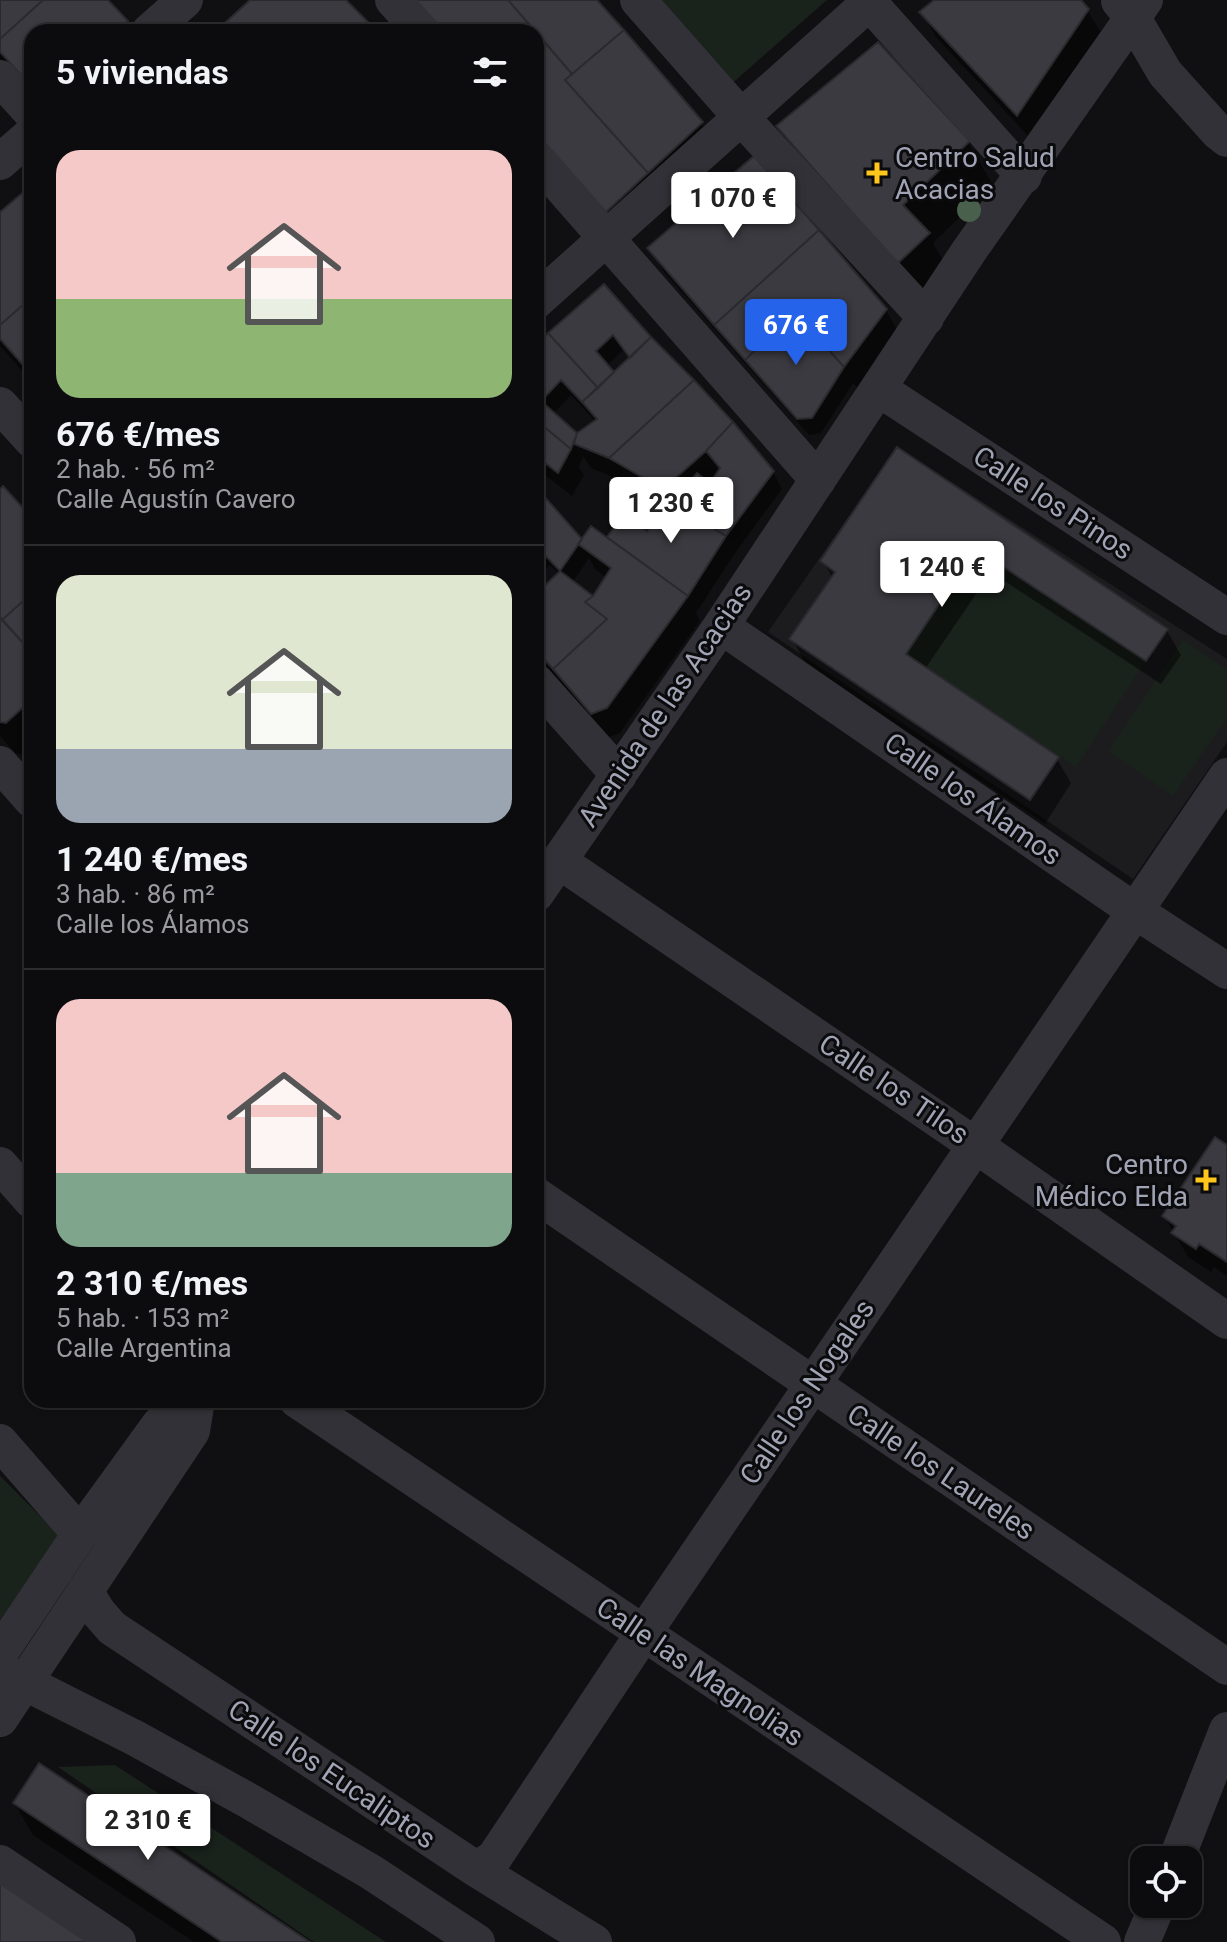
<!DOCTYPE html>
<html lang="es">
<head>
<meta charset="utf-8">
<style>
	:root { --surface:#0c0c0e; --page:#1a1a1c; --text:#f1f3f6; --muted:#9a9b9e; --line:#2c2c2e; --accent:#2563eb }
	body { margin:0; font-family:Roboto,sans-serif; background:var(--page); color:var(--text); height:100vh; display:flex; flex-direction:column; font-size:30px; white-space:nowrap }
	* { box-sizing:border-box; margin:0 }
	p { font-size:26px; color:var(--muted) }
	.icon { flex:none; width:44px; height:44px; fill:none; stroke:currentColor; stroke-width:2; stroke-linecap:round; stroke-linejoin:round }
	.map { position:relative; flex:1; overflow:hidden }
	.side { position:absolute; left:24px; top:24px; width:520px; height:1384px; display:flex; flex-direction:column; background:var(--surface); border-radius:24px; box-shadow:0 2px 6px #0004,0 0 0 2px var(--line) }
	.side>* { flex:none }
	.buttons { position:absolute; left:1130px; top:1846px; display:grid; gap:16px }
	.buttons a { display:grid; place-items:center; width:72px; height:72px; border-radius:16px; background:var(--surface); box-shadow:0 2px 6px #0004,0 0 0 2px var(--line); font-size:40px }
	.price { position:absolute; translate:-50% -68px; padding:0 18px; border-radius:8px; background:#fff; color:#222; font-size:26px; line-height:52px; filter:drop-shadow(0 2px 4px #0008) }
	.price::after { content:''; position:absolute; left:50%; top:48px; width:24px; height:18px; margin-left:-12px; background:inherit; clip-path:polygon(0 0,100% 0,50% 100%) }
	.price.on { background:var(--accent); color:#fff }
	ul { padding:0; list-style:none }
	li { display:grid; align-content:center; gap:16px; height:424px; padding:0 32px }
	li+li { border-top:2px solid var(--line) }
	li span { display:grid; place-items:center; height:248px; border-radius:24px; color:#555 }
	li>.icon { margin-inline-start:auto }
	span .icon { width:144px; height:144px; fill:#fffc; stroke-width:1 }
	li b { font-size:34px }
	h2 { display:flex; justify-content:space-between; align-items:center; height:96px; padding:0 32px; font-size:34px }
	.map>svg:first-child { display:block }
</style>
</head>
<body>
<div class="map">
<svg width="1227" height="1942" viewBox="0 0 1227 1942">
	<rect width="100%" height="100%" fill="#101012"/>
	<path fill="#1c1c1f" d="M897 447 1227 659V742L1133 879 768 632Z"/>
	<path fill="#1a221c" d="M655 0H827L729 86Z
		M976 549 1146 661 1076 767 906 654Z
		M1183 640 1227 670V718L1173 796 1108 751Z
		M0 1476 63 1539 0 1621Z
		M115 1765 386 1942H314L58 1767Z"/>
	<path fill="#0007" fill-rule="evenodd" d="M0 0H105L132 32H32V93L0 61Z
		M594 0 701 123 715 148 625 243 536 148V32Z
		M937 0H1078L1087 10 1102 34 1031 139 936 37 922 13Z
		M778 126 968 142 993 185 933 243 953 278 923 306 803 169Z
		M32 187V382L0 346V215Z
		M650 248 886 310 900 335 859 389 853 383 821 433 809 435 664 272Z
		M603 286 773 472 782 489 735 553 696 613 700 621 620 733 607 738 536 654V593L538 595 559 574 550 565 536 578V486L553 510 582 542 607 540 624 517 647 534 665 505 624 482 591 468 583 456 579 467 584 475 572 496 536 468V349ZM623 350 631 359 613 376 606 367ZM571 395 596 422 577 436 553 414ZM589 558 595 569 607 578 593 598 572 583Z
		M898 450 1167 631 1181 655 1161 684 991 572 925 669 1057 759 1071 783 1045 824 806 664 792 639 833 579 823 561Z
		M0 485 32 521V747L24 755 15 753 0 736Z
		M1227 1147V1276L1214 1267 1211 1272 1188 1257 1164 1216Z
		M15 1804 306 1942H194L33 1835Z"/>
	<path fill="#3a3a40" stroke="#2a2a2e" stroke-width="2" d="M0 0H43L0 39Z
		M43 0H108L128 21 116 32H32V87L0 52V39Z
		M250 0H346L378 32H215Z
		M407 0H508L536 32H436Z
		M508 0H597L624 30 572 74Z
		M934 0H1081L1089 9 1017 116 919 12Z
		M624 30 703 122 648 173 565 80Z
		M536 32 572 74 565 80 648 173 606 212 536 138Z
		M878 42 970 141 903 205 930 233 897 264 776 126Z
		M754 156 819 230 714 325 647 248Z
		M32 185V297L0 325V212Z
		M819 230 887 309 844 367 795 312 745 360 714 325Z
		M604 284 651 337 630 358 613 335 596 351 614 372 598 388 548 333Z
		M32 297V375L0 339V325Z
		M795 312 844 367 812 418 797 419 745 360Z
		M548 333 598 388 582 402 561 380 541 401 577 433 571 449 536 420V345Z
		M651 337 694 380 609 458 574 444 577 433 597 419 582 402Z
		M694 380 733 422 706 451 661 491 652 483 609 458Z
		M536 420 571 449 558 473 536 456Z
		M733 422 774 471 726 536 671 503 697 473 710 483 720 468 706 451Z
		M897 447 1168 629 1146 661 976 549 906 654 1059 757 1030 800 789 639 835 572 820 561Z
		M536 483 545 492 536 500Z
		M3 486 32 518V593L2 620 0 617V489Z
		M542 494 582 539 560 571 540 550 536 553V500Z
		M666 500 726 536 688 596 607 537 624 514 647 531Z
		M591 526 688 596 607 708 591 714 553 669 607 619 585 602 593 596 611 568 578 544Z
		M560 571 593 596 585 602 607 619 553 669 536 650V594Z
		M32 593V653L2 620Z
		M0 617 32 653V699L6 723 0 722Z
		M1215 1137 1227 1145V1262L1199 1244 1196 1249 1171 1233 1176 1226 1162 1216Z
		M39 1763 310 1942H222L13 1803Z
		M0 1879 94 1942H0Z"/>
	<g fill="none" stroke-linecap="round" stroke-linejoin="round">
		<path stroke="#313137" stroke-width="36" d="M393 0 422 32
			M638 0 741 117 926 318
			M867 0 1024 176
			M1119 1 1133 18 1165 73 1218 132 1227 139
			M149 32 185 0
			M0 78 32 113
			M536 158 818 480
			M0 162 32 134
			M536 301 872 0
			M879 389 1227 617
			M0 405 32 440
			M721 626 1135 911 1227 971
			M536 682 619 775
			M0 764 32 800
			M559 861 975 1145 1227 1321
			M536 894 721 626 969 251 1145 0
			M0 1165 32 1201
			M536 1195 1227 1667
			M297 1400 1103 1942
			M0 1442 80 1534
			M85 1591 98 1612 112 1628 476 1869 594 1942
			M0 1653 80 1534 159 1425 188 1400
			M0 1670 135 1738 249 1801 371 1872 477 1942
			M0 1719 192 1431 197 1400
			M1176 1860 1227 1730
			M0 1863 118 1942
			M476 1869 494 1858 643 1634 1227 776
			M1142 1942 1158 1904"/>
	</g>
	<circle fill="#48604c" cx="969" cy="210" r="12"/>
	<g fill="#ffc71b" stroke="#0b0b0d" stroke-width="3">
		<path d="M873 161h8v8h8v8h-8v8h-8v-8h-8v-8h8z"/>
		<path d="M1202 1168h8v8h8v8h-8v8h-8v-8h-8v-8h8z"/>
	</g>
	<g text-anchor="middle" dominant-baseline="central" stroke-width="6" stroke-linejoin="round" paint-order="stroke">
		<g font-size="28" fill="#a0a4b4" stroke="#0b0b0d" text-anchor="start">
			<text x="895" y="157">Centro Salud<tspan x="895" dy="32">Acacias</tspan></text>
			<text x="1188" y="1164" text-anchor="end">Centro<tspan x="1188" dy="32">Médico Elda</tspan></text>
		</g>
		<g font-size="28" fill="#a0a4b4" stroke="#0b0b0d">
			<text transform="translate(1053 503) rotate(33)">Calle los Pinos</text>
			<text transform="translate(665 705) rotate(-56)">Avenida de las Acacias</text>
			<text transform="translate(973 799) rotate(35)">Calle los Álamos</text>
			<text transform="translate(894 1089) rotate(34)">Calle los Tilos</text>
			<text transform="translate(807 1392) rotate(-56)">Calle los Nogales</text>
			<text transform="translate(941 1472) rotate(34)">Calle los Laureles</text>
			<text transform="translate(700 1672) rotate(34)">Calle las Magnolias</text>
			<text transform="translate(332 1774) rotate(34)">Calle los Eucaliptos</text>
		</g>
	</g>
</svg>
<div class="buttons">
<a><svg class="icon" aria-label="locate" viewBox="0 0 24 24"><circle cx="12" cy="12" r="6"/><path d="M12 2v4M12 18v4M2 12h4M18 12h4"/></svg></a>
</div>
<b class="price" style="left:733px;top:240px">1 070 €</b>
<b class="price on" style="left:796px;top:367px">676 €</b>
<b class="price" style="left:671px;top:545px">1 230 €</b>
<b class="price" style="left:942px;top:609px">1 240 €</b>
<b class="price" style="left:148px;top:1862px">2 310 €</b>
<section class="side">
<h2>5 viviendas<svg class="icon" aria-label="filters" viewBox="0 0 24 24"><path d="M4 7h16M4 17h16"/><circle cx="9" cy="7" r="2"/><circle cx="15" cy="17" r="2"/></svg></h2>
<ul>
<li><span style="background:linear-gradient(#f6c9c9 60%,#8fb573 0)"><svg class="icon" aria-label="home" viewBox="0 0 24 24"><path d="M3 11l9-7 9 7M6 9v11h12V9"/></svg></span><div><b>676 €/mes</b><p>2 hab. · 56 m²</p><p>Calle Agustín Cavero</p></div></li>
<li><span style="background:linear-gradient(#dfe7d0 70%,#9aa5b1 0)"><svg class="icon" aria-label="home" viewBox="0 0 24 24"><path d="M3 11l9-7 9 7M6 9v11h12V9"/></svg></span><div><b>1 240 €/mes</b><p>3 hab. · 86 m²</p><p>Calle los Álamos</p></div></li>
<li><span style="background:linear-gradient(#f6c9c9 70%,#7fa58c 0)"><svg class="icon" aria-label="home" viewBox="0 0 24 24"><path d="M3 11l9-7 9 7M6 9v11h12V9"/></svg></span><div><b>2 310 €/mes</b><p>5 hab. · 153 m²</p><p>Calle Argentina</p></div></li>
</ul>
</section>
</div>
</body>
</html>
